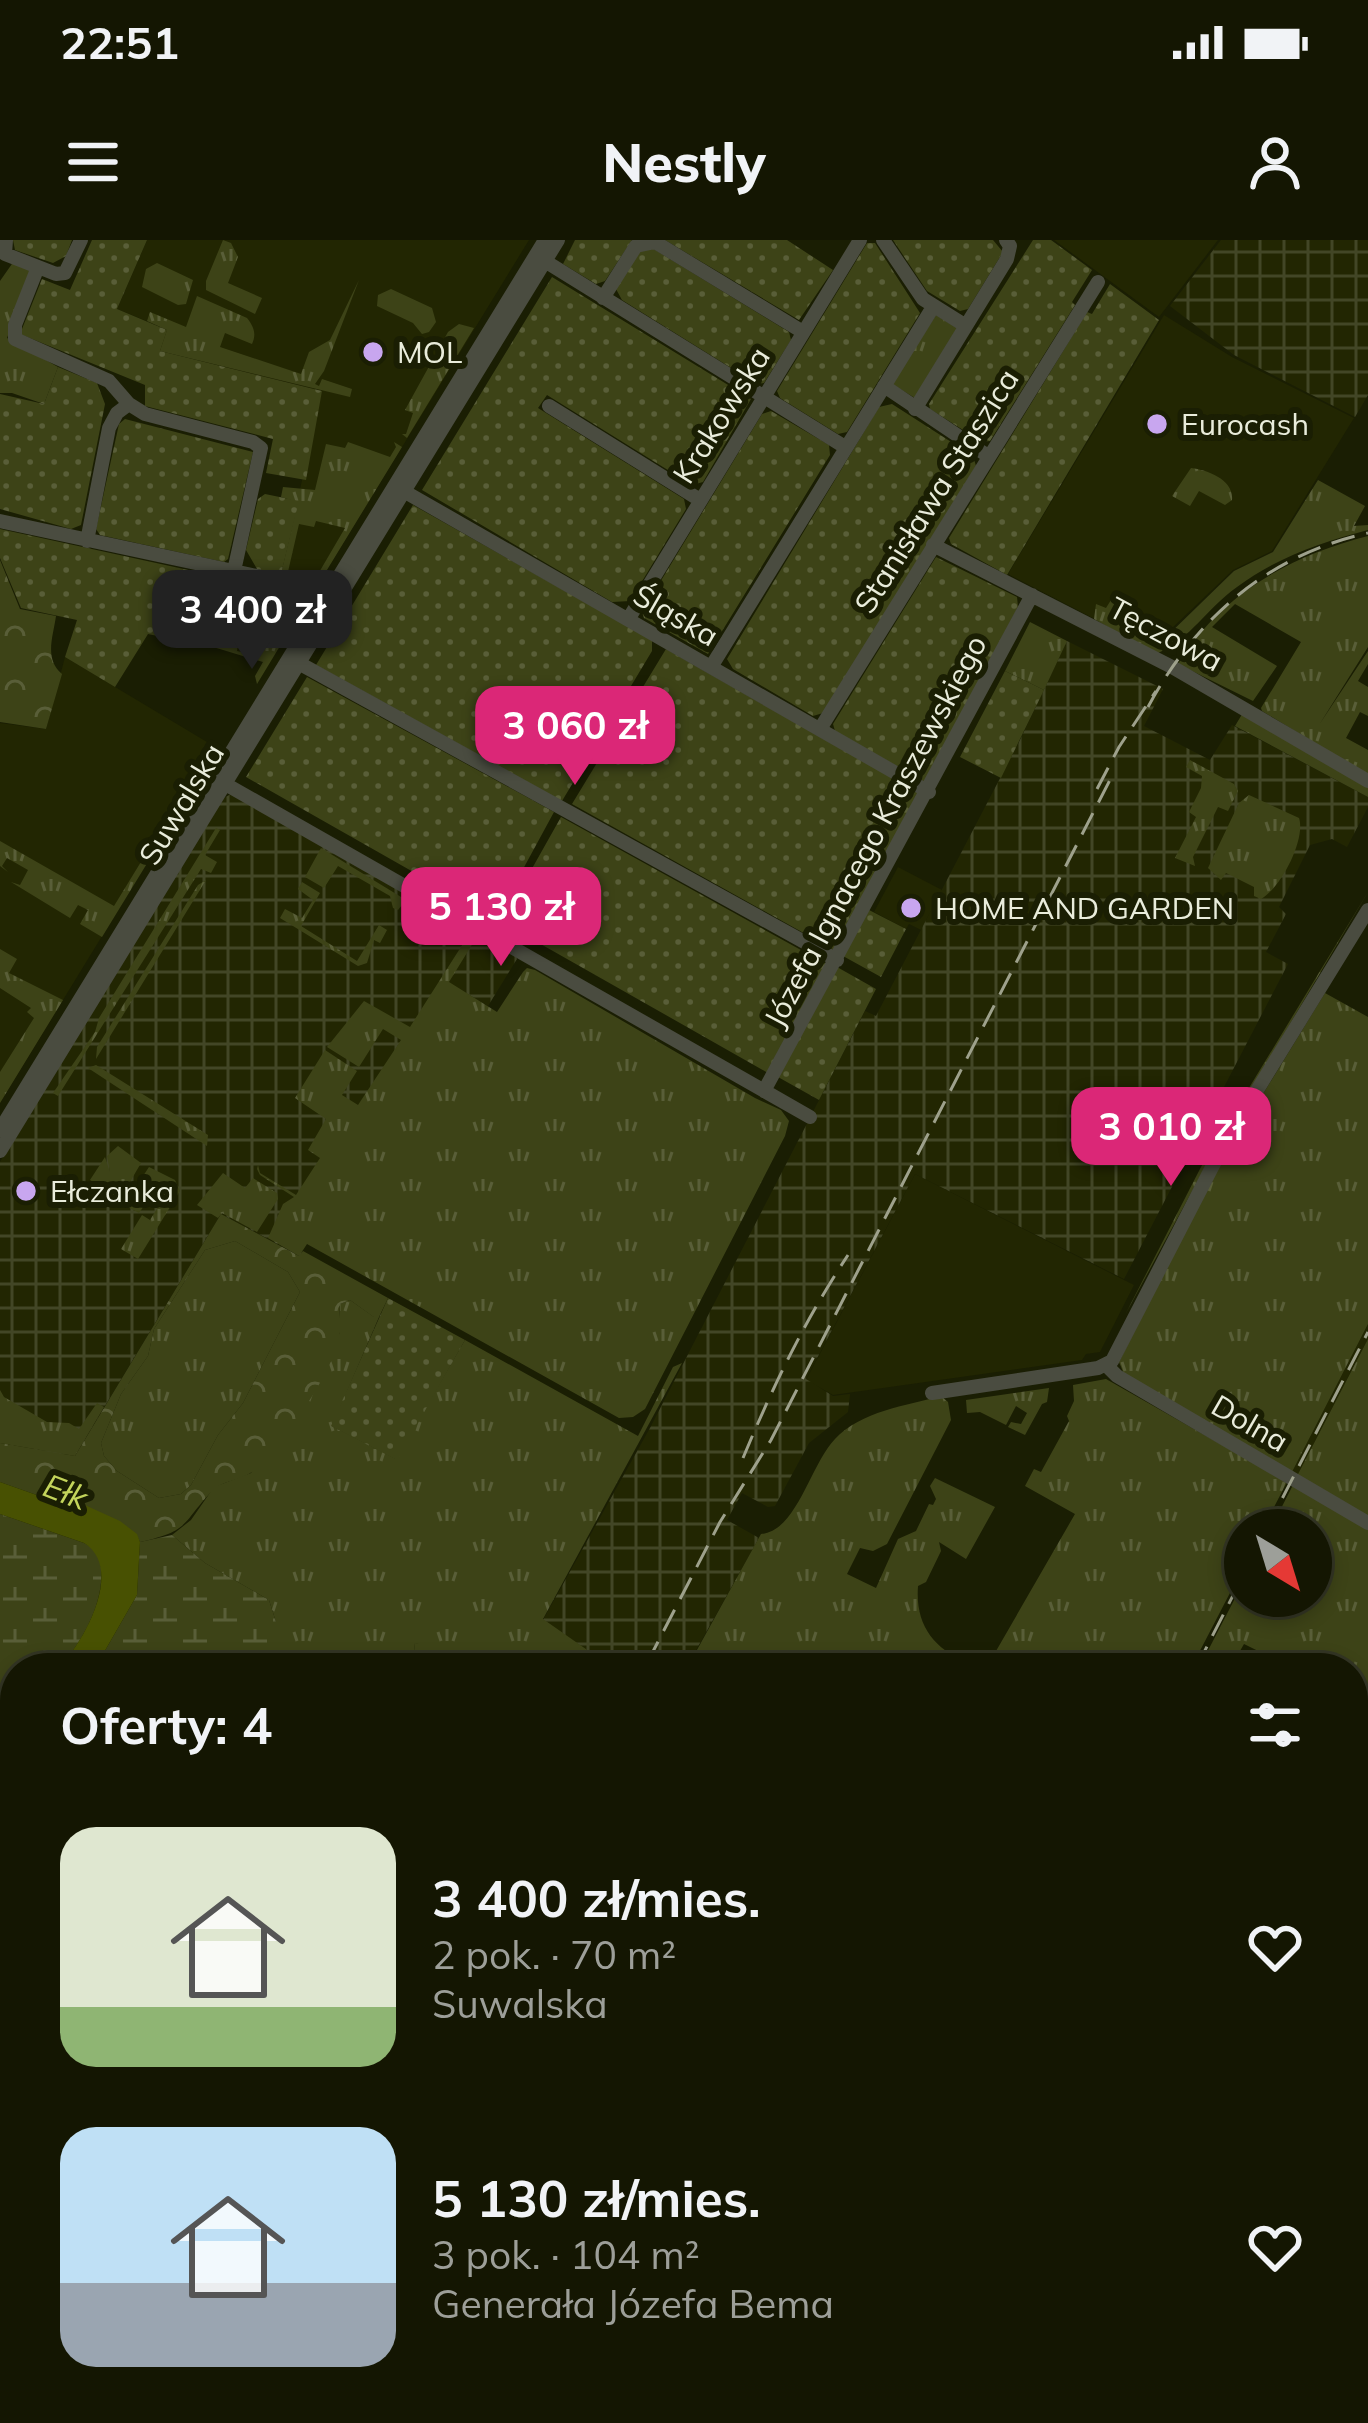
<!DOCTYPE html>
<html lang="pl">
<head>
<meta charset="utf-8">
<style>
	:root { --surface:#141602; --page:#212311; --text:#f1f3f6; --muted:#9d9f99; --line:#333524; --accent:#db2777 }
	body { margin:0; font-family:Mulish,sans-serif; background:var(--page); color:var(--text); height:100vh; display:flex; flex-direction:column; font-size:45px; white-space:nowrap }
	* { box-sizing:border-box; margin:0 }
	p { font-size:39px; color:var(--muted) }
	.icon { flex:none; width:66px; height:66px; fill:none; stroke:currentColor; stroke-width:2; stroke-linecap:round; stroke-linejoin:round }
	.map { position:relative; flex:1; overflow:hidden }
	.side { position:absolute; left:0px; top:1413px; width:1368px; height:771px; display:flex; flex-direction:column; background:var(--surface); border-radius:48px 48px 0 0; box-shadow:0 6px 18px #0003,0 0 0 3px var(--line) }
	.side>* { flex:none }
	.needle { width:78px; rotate:142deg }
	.controls { position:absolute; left:1224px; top:1269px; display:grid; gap:24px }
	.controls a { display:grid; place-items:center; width:108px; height:108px; border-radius:50%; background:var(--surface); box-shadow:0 6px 18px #0003,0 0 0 3px var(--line); font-size:60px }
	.price { position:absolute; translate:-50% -102px; padding:0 27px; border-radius:24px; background:var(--accent); color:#fff; font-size:39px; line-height:78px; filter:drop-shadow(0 3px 6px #0008) }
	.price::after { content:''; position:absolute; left:50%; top:72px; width:36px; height:27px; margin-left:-18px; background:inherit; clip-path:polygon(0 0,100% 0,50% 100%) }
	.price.active { background:#222; color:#fff }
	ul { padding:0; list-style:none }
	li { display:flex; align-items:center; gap:36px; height:300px; padding:0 60px }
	li span { display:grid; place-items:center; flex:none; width:336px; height:240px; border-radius:36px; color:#555 }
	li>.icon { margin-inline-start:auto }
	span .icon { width:144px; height:144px; fill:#fffc; stroke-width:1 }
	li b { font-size:51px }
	h2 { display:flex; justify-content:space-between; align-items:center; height:144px; padding:0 60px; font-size:51px }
	.status { display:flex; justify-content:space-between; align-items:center; height:84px; padding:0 60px; background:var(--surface); direction:ltr }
	.status svg { height:33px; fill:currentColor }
	header { display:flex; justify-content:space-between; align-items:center; height:156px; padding:0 60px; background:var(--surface); font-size:54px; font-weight:800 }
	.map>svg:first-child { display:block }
</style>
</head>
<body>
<div class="status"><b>22:51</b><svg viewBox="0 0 49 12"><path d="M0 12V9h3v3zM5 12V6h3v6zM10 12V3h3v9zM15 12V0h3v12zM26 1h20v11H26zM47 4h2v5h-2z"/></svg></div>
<header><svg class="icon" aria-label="menu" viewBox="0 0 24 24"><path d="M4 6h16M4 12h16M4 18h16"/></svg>Nestly<svg class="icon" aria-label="person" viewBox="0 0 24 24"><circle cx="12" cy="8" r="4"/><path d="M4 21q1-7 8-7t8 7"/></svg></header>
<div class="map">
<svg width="1368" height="2183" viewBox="0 0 1368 2183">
	<defs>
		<pattern id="industrial-grid" width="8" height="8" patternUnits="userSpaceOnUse" patternTransform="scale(3)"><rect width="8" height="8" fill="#222602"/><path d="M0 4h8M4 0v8" fill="none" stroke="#424626"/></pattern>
		<pattern id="grass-tufts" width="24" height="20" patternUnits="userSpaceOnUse" patternTransform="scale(3)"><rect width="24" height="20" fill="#3d4317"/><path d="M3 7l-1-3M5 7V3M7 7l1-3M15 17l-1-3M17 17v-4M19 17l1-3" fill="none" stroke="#595e38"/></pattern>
		<pattern id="forest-crowns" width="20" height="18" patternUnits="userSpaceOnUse" patternTransform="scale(3)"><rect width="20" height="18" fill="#3d4317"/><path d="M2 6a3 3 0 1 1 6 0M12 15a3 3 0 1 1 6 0" fill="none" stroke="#595e38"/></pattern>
		<pattern id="wetland-marsh" width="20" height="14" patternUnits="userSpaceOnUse" patternTransform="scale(3)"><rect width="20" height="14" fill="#3d4317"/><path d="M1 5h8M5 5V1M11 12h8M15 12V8" fill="none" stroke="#595e38"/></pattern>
		<pattern id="park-dots" width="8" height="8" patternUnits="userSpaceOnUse" patternTransform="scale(3)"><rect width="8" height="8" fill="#3d4317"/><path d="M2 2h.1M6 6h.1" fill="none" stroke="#595e38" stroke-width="1.8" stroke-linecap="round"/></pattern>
	</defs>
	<rect width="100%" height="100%" fill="#1a1e03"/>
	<path fill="#222602" d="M147 0H529L318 344 281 334 322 151 160 111 166 89 117 69Z
		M1054 0H1218L1159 77Z
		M1164 75 1232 117 1354 178 1272 311 1233 330 1151 408 1008 334Z
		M226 338 290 353 293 376 268 419 210 407Z
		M65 417 217 508 0 863V483L46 489Z
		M898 627 942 650 921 690 909 684 906 689 874 672Z
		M915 934 1134 1045 1100 1112 1086 1114 1082 1120 833 1155 806 1140Z
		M1368 1084V1099L1297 1236 1292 1232Z"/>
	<path fill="url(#industrial-grid)" d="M1221 0H1368V155L1355 177 1234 115 1170 66Z
		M1067 401 1163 449 1144 486 1210 520 1232 485 1368 557V567L1347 607 1332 599 1310 605 1279 667 1286 674 1266 712 1288 724 1124 1039 915 934 806 1139 833 1156 850 1154 848 1172 809 1203 775 1266 768 1267 742 1253 727 1280 759 1298 686 1428H613L543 1380 650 1188 865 771 876 776 1020 500Z
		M231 554 515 714 517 719 488 766 449 743 300 1016 221 974 71 1222 0 1209V922L222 559Z"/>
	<path fill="url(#grass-tufts)" d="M223 0 231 3 238 17 228 43 262 58 255 74 206 50V41Z
		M14 21 29 27 31 34 7 98 58 127 44 164 12 153H0V41Z
		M157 23 193 40 186 64 178 65 142 47 146 29Z
		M359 40 324 131 315 144 319 146 322 139 352 149 350 157 160 111 167 90 147 81 150 72 186 87 197 56 247 78C255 88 256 95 252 104L225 93 220 107 301 134 309 112 330 100Z
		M391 49 432 68 436 82 429 92 422 94 413 83 377 66 378 55Z
		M936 75 957 88 915 158 892 144Z
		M459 84 474 88 407 198 402 194H406L413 173 405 170 448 92Z
		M348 202 390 217 396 207 394 202 402 207 319 343 314 341 345 288 316 281 314 287 299 284 287 336 281 334 298 262 281 257 283 247 315 250 326 204 345 208Z
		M1191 228C1208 230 1234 240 1232 260L1225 265 1199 251 1190 266 1172 256Z
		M1318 240 1365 266 1354 286 1368 285V290C1321 302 1276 318 1237 347 1205 370 1193 397 1156 414L1094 379 1096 364 1106 368 1111 360 1143 380 1162 401 1234 331 1273 312Z
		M1368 296V407L1319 485 1368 411V424L1358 441 1368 447V476L1360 472 1346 498 1368 510V535L1262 471 1261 468 1301 402 1235 364 1212 387 1277 426 1253 461 1178 424C1221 354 1290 316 1368 296Z
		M226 339 309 358 288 394 282 390 291 375 288 355 259 349 252 380 242 379 237 411 258 416 264 404 274 406 279 398 283 401 257 444 255 436 263 422 210 406Z
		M1030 382 1067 401 1044 450 1005 431Z
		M1244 471 1368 547V557L1235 486Z
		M1190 520 1234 544 1238 551 1228 571 1218 567 1193 617 1195 626 1175 618 1196 577 1189 572 1201 548 1202 536 1186 527Z
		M188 545H195L102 697 80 684 88 670 78 665 70 678 11 642 20 645 28 630 7 618 2 626 8 632 0 626V601L114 666Z
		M1249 555 1299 578C1306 599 1281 648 1261 659L1254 656V647L1226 633 1221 640 1208 628 1239 563Z
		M216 588 220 590 205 615 217 622 211 633 201 629 58 856 53 853 95 792 99 778Z
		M321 608 406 660 398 670 393 668 390 656 338 626 324 648 305 637Z
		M206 640 96 819 97 807 198 645Z
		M302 642 320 653 301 686 357 721 379 685 387 690 380 703 374 700 367 723 358 726 280 678 285 669 302 678 313 660 298 649Z
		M1368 652 1204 929 1125 1075 1201 927Z
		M466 699 473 703 449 742 497 772 523 732 527 728 535 730 755 858 781 870 789 881 785 896 645 1169 633 1177 619 1178 307 1004 299 1016 268 998 283 964 294 957 260 935 257 929 258 925 260 933 296 955 320 918 308 910 326 879 295 858 325 810 357 831 342 855 358 865 401 800 383 789 359 827 327 807 364 761 410 787Z
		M0 709 17 719 9 733 63 760 0 863V832L34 778 27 772 31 768 0 748Z
		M1325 753 1368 777V1084L1292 1232 1124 1134 1119 1122 1217 929Z
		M96 825 208 895 207 906 88 828Z
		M118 906 141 923 120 959 90 940 105 917 110 932 107 916Z
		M149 927 175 940 180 951 138 1019 121 1009 142 975 150 980 163 959 153 953 139 973 124 965Z
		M223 933 245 948 253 938 277 953 278 959 257 992 222 973 218 978 197 965Z
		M235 1001 288 1032 300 1052 243 1163 218 1195 191 1245 181 1254 159 1258 117 1231 104 1216 101 1203 121 1154 148 1116 154 1089 205 1010Z
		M350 1060 374 1077H379L332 1186 396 1219 465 1100 638 1196 673 1127 682 1123 543 1379 613 1428H473L480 1421 415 1403 412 1428H276V1382L269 1360 205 1323 172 1295 191 1280 214 1247 251 1233 340 1093V1064Z
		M1368 1099V1277L1297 1236Z
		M1106 1139 1287 1242 1262 1290H1245V1324L1191 1428H687L761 1294C797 1291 810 1225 835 1199 861 1171 906 1166 941 1156L948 1162 951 1180 887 1304 873 1311 860 1308 847 1334 876 1348 898 1299 916 1291 929 1264 933 1265 936 1259 930 1246 935 1238 995 1267 966 1319 939 1302 941 1311 926 1342 918 1346C915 1384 933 1408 966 1422L985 1413 992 1418 1075 1274 1025 1246 1034 1229 1041 1232 1069 1181 1067 1176 1074 1161 1073 1145Z
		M1049 1148 1047 1162 1042 1164 1025 1195 1008 1187 1011 1182 1021 1184 1027 1173 1016 1166 1006 1185 980 1172 967 1173 966 1160Z
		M0 1150 4 1157 47 1182 69 1183 79 1189 97 1163 104 1167 75 1216 0 1203Z
		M1293 1245 1368 1289V1449L1353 1447V1428H1293L1244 1404 1230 1428H1199L1245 1339V1356H1311V1290H1270Z
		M1368 1575V1712L1353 1720V1602Z
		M15 1676V1765L0 1751V1701L5 1699Z
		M1353 1826 1368 1837V2183H1327L1318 2169H1353Z"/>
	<path fill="url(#forest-crowns)" fill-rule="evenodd" d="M0 320 20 369 56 376C53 397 44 419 62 434L46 489 0 482Z
		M221 974 299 1016 303 1011 388 1058 379 1077 375 1078 350 1060 340 1064C339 1074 341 1082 340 1092 337 1128 281 1207 253 1231 241 1241 222 1240 212 1251 181 1284 190 1291 140 1302L136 1294 76 1261 48 1259 0 1242V1203L75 1216ZM235 1001 288 1032 300 1052 243 1163 218 1195 191 1245 181 1254 159 1258 117 1231 104 1216 101 1203 121 1154 148 1116 154 1089 205 1010Z
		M0 1517 15 1549V1676L5 1700 0 1701Z
		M1368 1713V1836L1353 1826V1755L1358 1747 1353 1721Z
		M15 1844V2107L0 2102V1853Z
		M45 2169H539L542 2183H62Z"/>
	<path fill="url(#wetland-marsh)" d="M0 1274 84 1303 96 1310C114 1345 84 1403 58 1428H15V1452L7 1456 0 1473Z
		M172 1295 205 1323 269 1360 276 1382V1428H95L137 1355 140 1302Z
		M415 1403 476 1410 480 1421 473 1428H412Z
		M539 2169H799L791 2183H542Z
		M837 2169H1258L1266 2183H831Z"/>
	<path fill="url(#park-dots)" d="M13 0H72L66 16 53 23 15 10Z
		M92 0H147L117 69 167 90 160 111 322 151 306 240 266 233 273 199 145 166V145L20 94 42 39 70 50Z
		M575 0H632L605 41 596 44 563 24Z
		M665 0H787L833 30 799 80Z
		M893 0H993L1003 12 968 69 960 71 927 51Z
		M1033 0H1051L1092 30 1072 62 1075 65 990 201 982 202 930 169 929 164Z
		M867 3H875L920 73 847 192 838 194 780 158 777 151Z
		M652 8 789 92 791 100 764 143 757 144 622 60 616 49 638 12Z
		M552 37 751 159 703 242 692 245 547 155 538 168 684 259 686 269 630 361 612 362 422 250Z
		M1110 44 1159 80 1007 335 951 304 949 298 1087 72 1092 74Z
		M58 127 97 143 105 164 81 285 71 289 0 269V154L44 164Z
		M892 164 973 216 976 226 823 473 813 476 733 429 727 419 879 167Z
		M771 171 829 205 830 215 708 414 644 378 642 372 762 174Z
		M125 179 253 212 228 319 224 322 100 295 96 289 119 184Z
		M265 254 299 261 281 334 257 329 246 310 258 259Z
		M413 265 652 400V411L562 561 316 425Z
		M0 289 225 338 210 407 148 394 115 447 65 417 77 380 21 368 0 318Z
		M936 317 1017 357 1018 367 928 539 923 541 835 491 833 484Z
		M229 345 256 351 251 374 241 377 238 392 219 388Z
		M666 409 922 555 836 711 572 564Z
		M1005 431 1044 450 1001 538 960 517Z
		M307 437 554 572 496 679 246 537Z
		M561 577 828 725 768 833 502 682Z
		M869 670 906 689 881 737 843 716Z
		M837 727 876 749 819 860 778 837Z
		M388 1058 465 1100 397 1220 331 1186Z"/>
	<path fill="#485102" d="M0 1242 48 1259 76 1261 120 1281 137 1294 140 1302 137 1355 95 1428H58C84 1403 125 1328 84 1303L0 1274Z
		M15 1452V1549C0 1523 0 1473 15 1452Z"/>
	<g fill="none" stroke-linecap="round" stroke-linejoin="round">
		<path stroke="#4a4c40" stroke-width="14" d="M6 0 5 14 56 34 65 33 81 0
			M883 0 923 59 966 86
			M540 18 845 207
			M38 27 15 85V99L109 141 129 164 145 174 253 202 261 208 234 331
			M603 58 636 6 655 2 803 92
			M884 146 988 216
			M549 166 700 260
			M915 169 1007 19 1010 6 1006 0
			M400 249 929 552
			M0 281 299 345 333 360
			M87 301 109 188 117 173 129 164
			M933 305 1172 427 1368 541
			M629 378 860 0
			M295 421 837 720
			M711 427 933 67
			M820 489 1098 42
			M220 541 810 877
			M764 851 1032 355
			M0 890 545 0
			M0 911 558 0
			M1107 1126 1117 1136 1368 1283
			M932 1153 1098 1128 1112 1121 1224 904 1368 670"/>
		<path stroke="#787d63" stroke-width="16" d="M0 2147 15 2158
			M29 2169 47 2183"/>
		<path stroke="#9ea18c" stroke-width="3" stroke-dasharray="24 12" stroke-linecap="butt" d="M1148 467C1196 378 1268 315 1368 293
			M1097 549 1119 507 1156 451
			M743 1218C773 1146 805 1080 848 1015
			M1266 1290 1368 1092
			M647 1423 720 1282 771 1200 1112 536
			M1196 1428 1245 1332
			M808 2183 815 2169"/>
	</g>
	<g fill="#c8a6ef" stroke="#1a1e03" stroke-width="4.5">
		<circle cx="373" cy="112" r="12"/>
		<circle cx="1157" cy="184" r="12"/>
		<circle cx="911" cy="668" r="12"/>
		<circle cx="26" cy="951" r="12"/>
	</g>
	<g text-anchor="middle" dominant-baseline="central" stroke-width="12" stroke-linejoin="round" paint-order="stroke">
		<g font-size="30" fill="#e9ecdb" stroke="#1a1e03" text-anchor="start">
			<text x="397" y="112">MOL</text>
			<text x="1181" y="184">Eurocash</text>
			<text x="935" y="668">HOME AND GARDEN</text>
			<text x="50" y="951">Ełczanka</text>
		</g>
		<g font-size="30" fill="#e9ecdb" stroke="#1a1e03">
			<text transform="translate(721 175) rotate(-58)">Krakowska</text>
			<text transform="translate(936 251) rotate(-58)">Stanisława Staszica</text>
			<text transform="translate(676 375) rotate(30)">Śląska</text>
			<text transform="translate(1166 394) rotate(28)">Tęczowa</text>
			<text transform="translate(181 564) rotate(-59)">Suwalska</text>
			<text transform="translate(875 591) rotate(-62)">Józefa Ignacego Kraszewskiego</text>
			<text transform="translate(1250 1183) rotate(30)">Dolna</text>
		</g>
		<g font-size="33" font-style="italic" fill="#c3d45b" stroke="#1a1e03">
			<text transform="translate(66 1251) rotate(21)">Ełk</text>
		</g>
	</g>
</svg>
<div class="controls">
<a><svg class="needle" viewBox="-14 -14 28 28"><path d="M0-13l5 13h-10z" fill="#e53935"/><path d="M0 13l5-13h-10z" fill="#9d9f99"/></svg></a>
</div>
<b class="price active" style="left:252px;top:432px">3 400 zł</b>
<b class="price" style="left:575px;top:548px">3 060 zł</b>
<b class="price" style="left:501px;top:729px">5 130 zł</b>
<b class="price" style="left:1171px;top:949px">3 010 zł</b>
<section class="side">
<h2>Oferty: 4<svg class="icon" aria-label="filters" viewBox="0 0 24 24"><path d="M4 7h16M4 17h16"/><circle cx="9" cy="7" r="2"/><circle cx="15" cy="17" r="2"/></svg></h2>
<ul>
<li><span style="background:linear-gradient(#dfe7d0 75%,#8fb573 0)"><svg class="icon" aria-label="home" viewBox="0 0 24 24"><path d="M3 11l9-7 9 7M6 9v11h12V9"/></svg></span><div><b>3 400 zł/mies.</b><p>2 pok. · 70 m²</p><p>Suwalska</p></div><svg class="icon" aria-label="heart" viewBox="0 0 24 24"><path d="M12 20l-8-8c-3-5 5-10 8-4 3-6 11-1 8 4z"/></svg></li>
<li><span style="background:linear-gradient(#bfe0f5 65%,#9aa5b1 0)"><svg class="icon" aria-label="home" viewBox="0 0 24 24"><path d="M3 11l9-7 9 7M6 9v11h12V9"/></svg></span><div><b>5 130 zł/mies.</b><p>3 pok. · 104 m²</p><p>Generała Józefa Bema</p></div><svg class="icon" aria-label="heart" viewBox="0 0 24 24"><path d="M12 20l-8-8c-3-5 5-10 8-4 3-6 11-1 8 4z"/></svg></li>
</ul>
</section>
</div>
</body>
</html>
